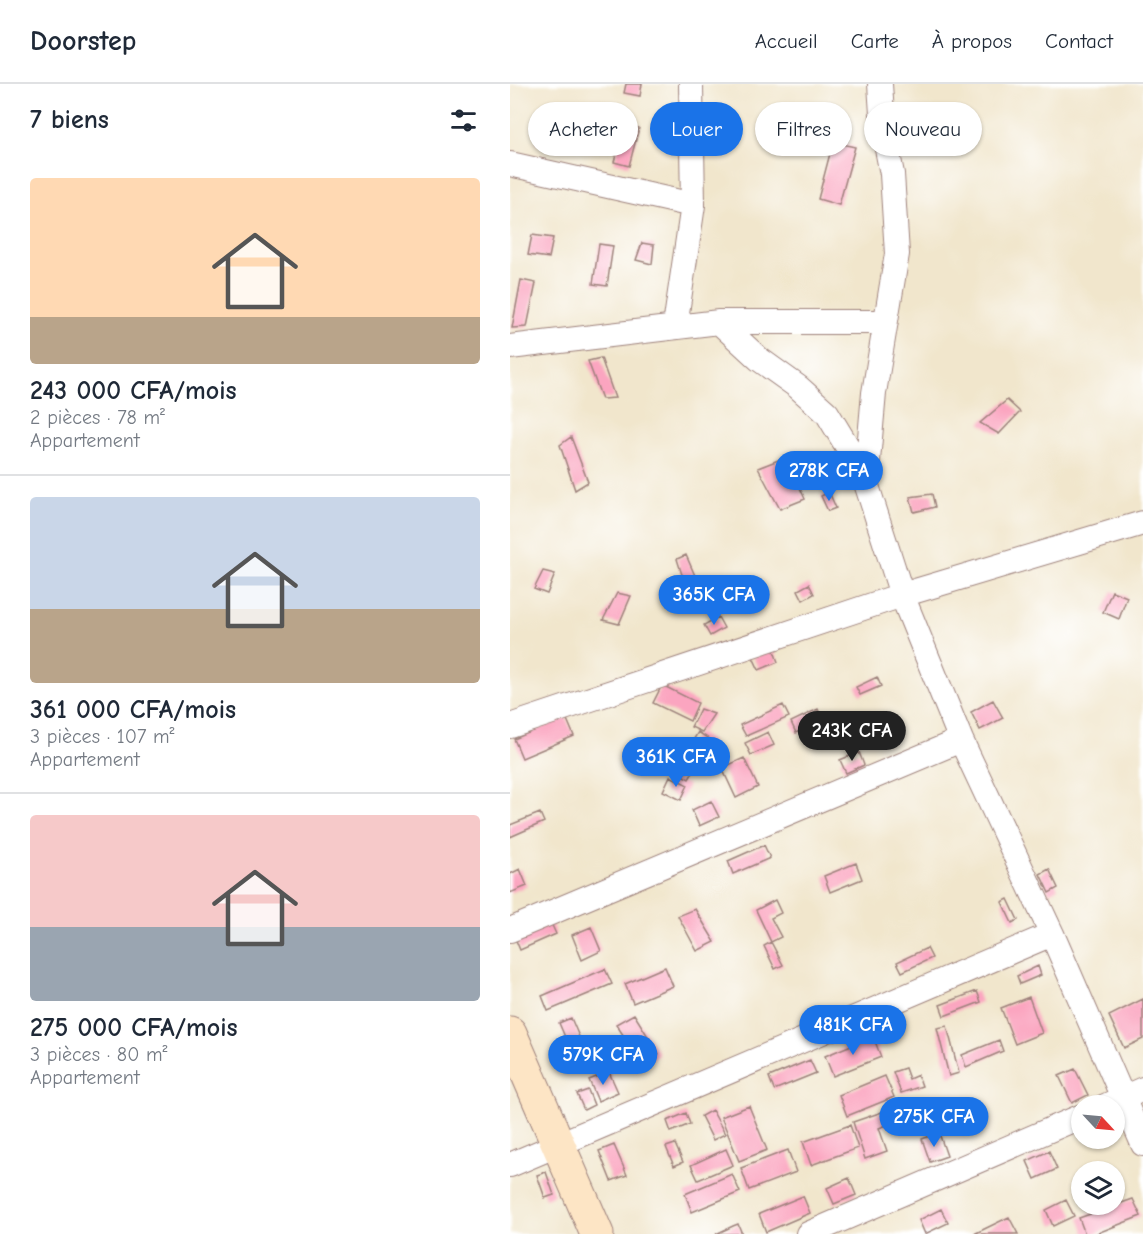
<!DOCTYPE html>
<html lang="fr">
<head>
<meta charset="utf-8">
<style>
	:root { --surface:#fff; --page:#f2f2f3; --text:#1f2937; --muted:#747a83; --line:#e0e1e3; --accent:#1a73e8 }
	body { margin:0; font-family:"Comic Neue",sans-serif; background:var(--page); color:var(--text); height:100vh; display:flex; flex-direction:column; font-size:22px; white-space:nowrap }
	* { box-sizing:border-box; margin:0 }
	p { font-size:20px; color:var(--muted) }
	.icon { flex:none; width:33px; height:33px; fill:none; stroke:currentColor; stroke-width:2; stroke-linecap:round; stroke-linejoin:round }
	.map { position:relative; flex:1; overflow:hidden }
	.side { display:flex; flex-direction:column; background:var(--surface); width:510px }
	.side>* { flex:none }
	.banner { position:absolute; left:18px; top:18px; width:525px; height:54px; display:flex; gap:12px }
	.needle { width:39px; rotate:116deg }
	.controls { position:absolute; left:561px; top:1011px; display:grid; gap:12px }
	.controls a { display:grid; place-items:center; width:54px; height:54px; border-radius:50%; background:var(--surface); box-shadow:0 2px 4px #0004; font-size:30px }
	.price { position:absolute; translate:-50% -51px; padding:0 14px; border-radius:21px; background:var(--accent); color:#fff; font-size:20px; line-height:39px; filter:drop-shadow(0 2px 3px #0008) }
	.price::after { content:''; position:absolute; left:50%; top:36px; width:18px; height:14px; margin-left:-9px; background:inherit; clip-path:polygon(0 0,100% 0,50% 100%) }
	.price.current { background:#222; color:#fff }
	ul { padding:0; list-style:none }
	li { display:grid; align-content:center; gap:12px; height:318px; padding:0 30px }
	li+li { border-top:2px solid var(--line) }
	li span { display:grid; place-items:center; height:186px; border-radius:6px; color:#555 }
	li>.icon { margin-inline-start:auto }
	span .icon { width:108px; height:108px; fill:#fffc; stroke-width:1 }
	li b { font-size:26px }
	h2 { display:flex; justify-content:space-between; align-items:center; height:72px; padding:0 30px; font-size:26px }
	.chip { padding:0 21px; border-radius:27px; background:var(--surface); box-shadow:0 2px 4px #0004; font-size:21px; line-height:54px }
	.chip.current { background:var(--accent); color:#fff }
	header { display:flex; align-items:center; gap:36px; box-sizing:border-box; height:84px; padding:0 30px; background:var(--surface); border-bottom:2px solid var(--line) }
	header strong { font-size:28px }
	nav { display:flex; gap:33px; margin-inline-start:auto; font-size:21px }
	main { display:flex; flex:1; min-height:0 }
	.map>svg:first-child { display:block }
</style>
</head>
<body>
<header>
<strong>Doorstep</strong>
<nav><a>Accueil</a><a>Carte</a><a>À propos</a><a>Contact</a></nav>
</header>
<main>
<section class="side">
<h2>7 biens<svg class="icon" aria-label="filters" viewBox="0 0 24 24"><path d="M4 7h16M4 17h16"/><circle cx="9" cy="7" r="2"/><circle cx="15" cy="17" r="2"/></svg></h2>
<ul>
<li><span style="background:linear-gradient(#ffd9b3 75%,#b9a48a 0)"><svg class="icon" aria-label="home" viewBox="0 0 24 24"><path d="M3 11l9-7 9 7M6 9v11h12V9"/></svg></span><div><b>243 000 CFA/mois</b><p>2 pièces · 78 m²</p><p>Appartement</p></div></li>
<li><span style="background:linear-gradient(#c9d6e8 60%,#b9a48a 0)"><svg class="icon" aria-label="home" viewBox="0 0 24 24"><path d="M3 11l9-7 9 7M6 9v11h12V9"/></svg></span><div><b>361 000 CFA/mois</b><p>3 pièces · 107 m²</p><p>Appartement</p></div></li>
<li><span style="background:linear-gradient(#f6c9c9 60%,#9aa5b1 0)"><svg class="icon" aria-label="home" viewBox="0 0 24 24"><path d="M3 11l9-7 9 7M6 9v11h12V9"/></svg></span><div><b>275 000 CFA/mois</b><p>3 pièces · 80 m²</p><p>Appartement</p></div></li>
</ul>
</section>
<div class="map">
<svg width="633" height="1150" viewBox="0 0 633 1150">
	<rect width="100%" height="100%" fill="#fff"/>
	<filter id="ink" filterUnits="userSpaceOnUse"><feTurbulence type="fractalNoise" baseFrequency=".0167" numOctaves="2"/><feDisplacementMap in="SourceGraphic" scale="12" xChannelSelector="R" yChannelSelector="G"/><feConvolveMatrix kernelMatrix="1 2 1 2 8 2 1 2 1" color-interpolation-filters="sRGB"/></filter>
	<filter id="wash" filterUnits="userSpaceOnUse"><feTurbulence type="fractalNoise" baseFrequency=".008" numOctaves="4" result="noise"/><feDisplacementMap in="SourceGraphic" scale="24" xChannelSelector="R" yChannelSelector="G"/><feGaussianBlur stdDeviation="1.35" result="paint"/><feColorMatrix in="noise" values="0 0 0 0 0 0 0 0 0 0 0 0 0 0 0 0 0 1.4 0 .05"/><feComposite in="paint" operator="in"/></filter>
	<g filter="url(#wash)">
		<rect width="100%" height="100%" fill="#f1e6cc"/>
		<g id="blocks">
			<path fill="#fba5c0" d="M116 0H132L130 12 114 9Z
				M31 37 44 40 40 62 26 59Z
				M115 40 129 44 119 82 104 78Z
				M323 58 345 63 329 121 308 115Z
				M22 151 43 154 39 174 18 171Z
				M132 159 144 161 142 180 126 176Z
				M89 160 103 162 97 202 83 200Z
				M11 196 26 199 17 243 2 244Z
				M91 274 105 314 92 315 78 277Z
				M497 316 510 328 489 350 470 339Z
				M61 353 78 398 65 406 50 361Z
				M276 373 295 415 270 425 248 384Z
				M319 408 326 424 318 427 311 412Z
				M422 410 425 423 404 428 400 413Z
				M176 471 186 494 175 500 167 475Z
				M33 487 45 490 37 510 24 505Z
				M299 500 304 510 293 516 288 506Z
				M602 507 617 513 609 535 593 528Z
				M107 509 121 512 109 540 93 536Z
				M208 533 214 544 200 552 194 541Z
				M263 564 268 578 249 586 243 573Z
				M367 593 371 602 350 611 346 603Z
				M152 601 188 619 180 637 143 619Z
				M483 616 493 634 470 646 461 628Z
				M273 621 279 633 236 652 230 641Z
				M190 625 204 630 192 648 181 643Z
				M308 625 314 637 286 649 281 638Z
				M56 633 64 652 12 674 4 655Z
				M188 648 202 657 179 695 165 687Z
				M258 648 264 661 241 671 235 659Z
				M349 668 354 681 336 689 330 676Z
				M234 674 248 703 226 714 212 684Z
				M160 692 178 701 171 716 153 707Z
				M201 717 209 733 189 742 182 726Z
				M30 729 34 738 0 753V741Z
				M254 761 260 774 223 790 218 777Z
				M346 779 352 795 320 808 314 792Z
				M10 785 17 802 0 809V790Z
				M539 785 548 804 539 809 530 790Z
				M498 815 508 836 502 839 492 818Z
				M265 816 271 829 261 834 271 853 261 858 246 826Z
				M185 825 205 858 187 867 168 832Z
				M41 839 46 850 10 866 5 854Z
				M81 843 91 867 72 876 62 851Z
				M261 858 273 881 265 885 254 862Z
				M417 864 422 874 392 888 387 878Z
				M528 882 531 891 510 900 507 892Z
				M155 883 163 902 123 919 115 900Z
				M95 885 102 900 38 927 32 912Z
				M467 907 471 918 434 932 430 921Z
				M519 913 532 949 505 960 491 924Z
				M633 915V955L614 964 599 932Z
				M124 930 149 970 133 982 106 940Z
				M61 934 76 969 64 974 49 939Z
				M437 942 449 989 439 992 427 944Z
				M363 952 371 973 323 992 315 972Z
				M489 956 493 967 456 983 452 971Z
				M300 976 306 989 264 1006 259 993Z
				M395 984 399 995 408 991 412 1002 391 1009 383 988Z
				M565 985 578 1011 562 1019 549 992Z
				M99 988 108 1008 88 1017 79 996Z
				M375 992 384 1013 337 1032 329 1011Z
				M78 1006 84 1021 74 1026 67 1010Z
				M239 1022 257 1066 229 1077 211 1033Z
				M202 1026 215 1050 203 1056 191 1032Z
				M372 1028 377 1041 369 1044 377 1067 355 1075 343 1038Z
				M176 1029 180 1040 161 1048 157 1037Z
				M340 1041 348 1064 301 1081 293 1058Z
				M429 1049 437 1072 420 1078 412 1055Z
				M165 1060 173 1078 164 1082 156 1063Z
				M104 1061 117 1091 101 1097 89 1067Z
				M216 1065 223 1081 188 1096 181 1081Z
				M278 1066 286 1088 239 1106 231 1084Z
				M539 1067 547 1085 525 1095 517 1077Z
				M36 1088 44 1111 35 1114 27 1091Z
				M222 1090 230 1108 182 1128 175 1110Z
				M339 1094 346 1111 324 1120 317 1104Z
				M293 1112 300 1129 256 1148 249 1130Z
				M623 1115 631 1132 585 1150H575L569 1134Z
				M556 1116 564 1132 543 1142 536 1126Z
				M431 1125 438 1139 415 1150 409 1136Z
				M499 1133 508 1150H464Z
				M228 1140 232 1150H206L223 1142Z"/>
		</g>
	</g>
	<g filter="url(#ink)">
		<use href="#blocks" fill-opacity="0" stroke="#9e827c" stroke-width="1.5"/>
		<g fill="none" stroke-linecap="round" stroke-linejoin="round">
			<g stroke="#9e827c" stroke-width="26">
				<path id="street" d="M370 0 373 45 382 90 387 170 364 309 356 399 392 511 451 656 542 850 633 1060
					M0 80 183 121
					M209 238 249 275 288 303 317 329 337 362 356 399
					M165 242 183 121 181 0
					M0 263 209 238H375
					M0 642 392 511 633 439
					M0 846 451 656
					M595 1022 633 1005
					M0 1081 542 850
					M298 1150 572 1032"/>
			</g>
			<g stroke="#9e827c" stroke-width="35">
				<path id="secondary" d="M0 949 87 1150"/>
			</g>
			<use href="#street" stroke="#fff" stroke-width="24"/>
			<use href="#secondary" stroke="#fde5c5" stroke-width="33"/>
		</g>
	</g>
</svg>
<div class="controls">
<a><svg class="needle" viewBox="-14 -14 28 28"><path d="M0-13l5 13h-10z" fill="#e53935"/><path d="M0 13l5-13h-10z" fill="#747a83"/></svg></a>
<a><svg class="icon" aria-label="layers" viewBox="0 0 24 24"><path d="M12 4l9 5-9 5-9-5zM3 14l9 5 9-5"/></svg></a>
</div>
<b class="price" style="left:319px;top:418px">278K CFA</b>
<b class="price" style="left:204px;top:542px">365K CFA</b>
<b class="price current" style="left:342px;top:678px">243K CFA</b>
<b class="price" style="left:166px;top:704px">361K CFA</b>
<b class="price" style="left:343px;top:972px">481K CFA</b>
<b class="price" style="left:93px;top:1002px">579K CFA</b>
<b class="price" style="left:424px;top:1064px">275K CFA</b>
<div class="banner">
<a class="chip">Acheter</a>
<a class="chip current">Louer</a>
<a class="chip">Filtres</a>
<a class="chip">Nouveau</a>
</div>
</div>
</main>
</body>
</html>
